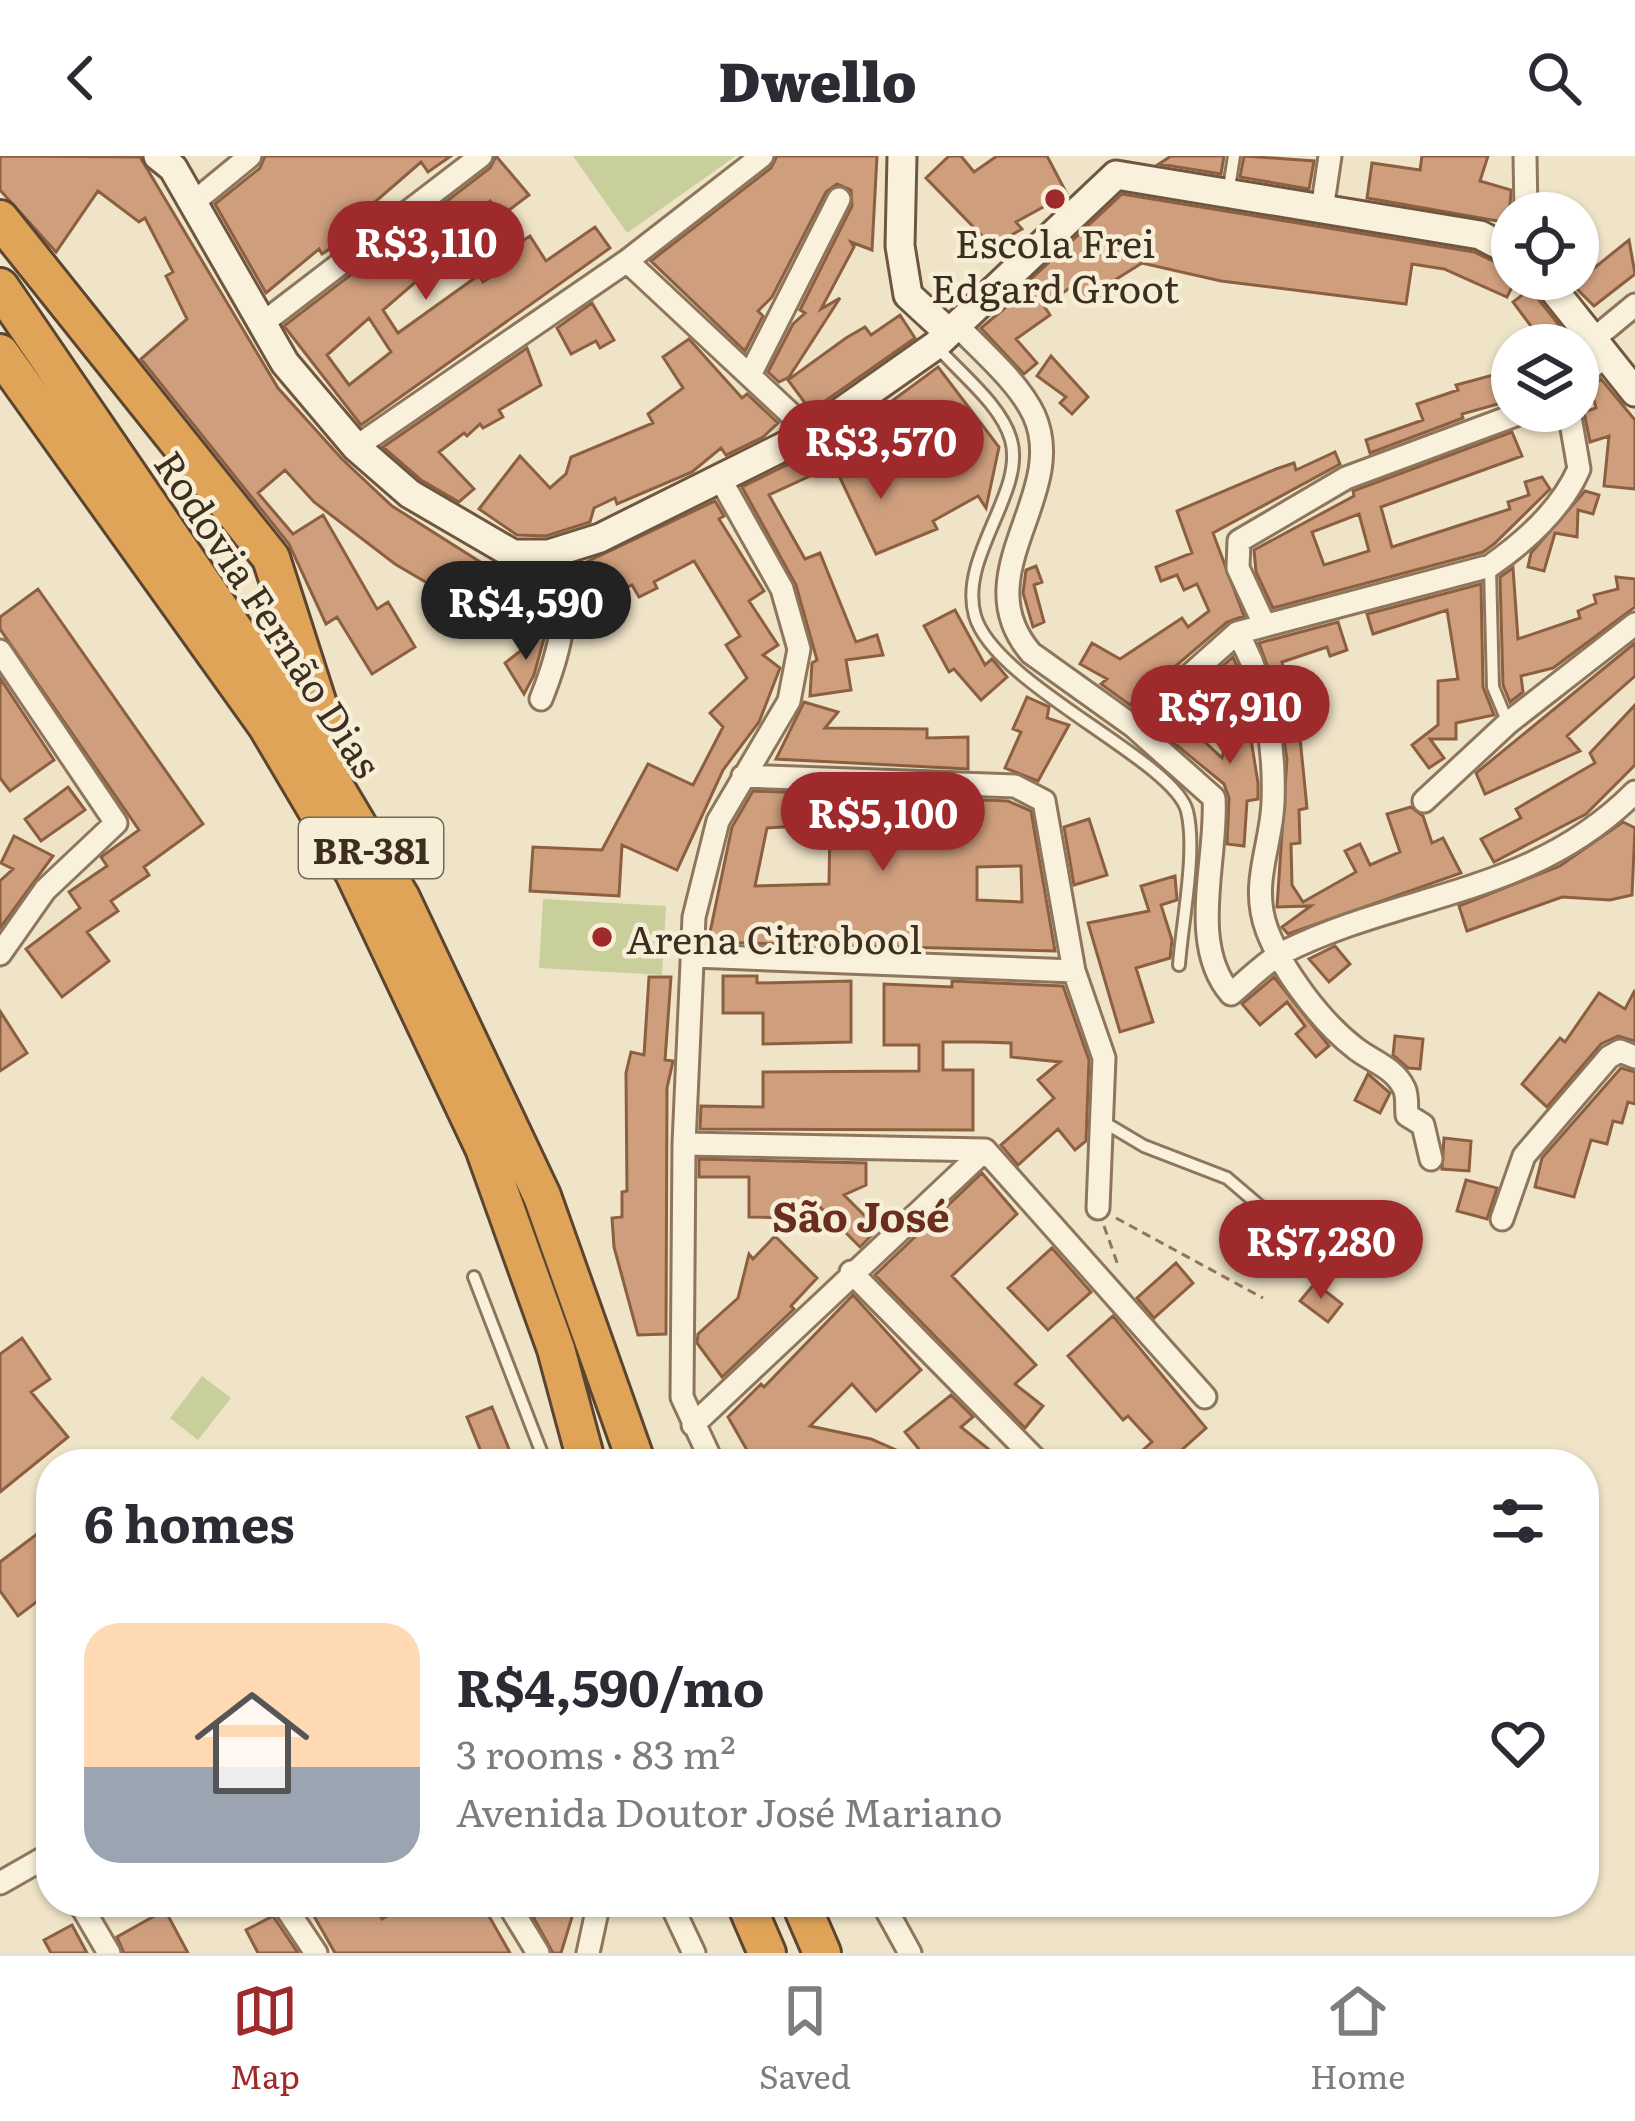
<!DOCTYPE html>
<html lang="en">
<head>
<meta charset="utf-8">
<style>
	:root { --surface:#fff; --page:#f2f2f3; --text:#2b2b33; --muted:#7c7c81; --line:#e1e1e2; --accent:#9e2a2b }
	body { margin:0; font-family:Literata,serif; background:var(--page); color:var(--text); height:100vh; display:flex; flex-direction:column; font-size:45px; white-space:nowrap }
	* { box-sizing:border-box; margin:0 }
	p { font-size:39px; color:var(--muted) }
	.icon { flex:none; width:66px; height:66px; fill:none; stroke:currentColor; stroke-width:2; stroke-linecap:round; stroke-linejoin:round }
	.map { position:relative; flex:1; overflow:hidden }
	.sheet { position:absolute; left:36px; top:1293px; width:1563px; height:468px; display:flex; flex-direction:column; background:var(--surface); border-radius:48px; box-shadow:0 3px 9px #0004 }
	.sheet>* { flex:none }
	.tools { position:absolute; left:1491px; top:36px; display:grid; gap:24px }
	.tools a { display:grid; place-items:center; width:108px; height:108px; border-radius:50%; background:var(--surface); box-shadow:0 3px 9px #0004; font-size:60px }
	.price { position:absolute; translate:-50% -102px; padding:0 27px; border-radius:42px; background:var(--accent); color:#fff; font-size:39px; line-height:78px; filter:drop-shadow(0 3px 6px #0008) }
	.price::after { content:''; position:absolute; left:50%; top:72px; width:36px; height:27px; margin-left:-18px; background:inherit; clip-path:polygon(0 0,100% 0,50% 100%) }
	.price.active { background:#222; color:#fff }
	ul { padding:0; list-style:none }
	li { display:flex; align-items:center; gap:36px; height:300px; padding:0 48px }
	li+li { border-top:3px solid var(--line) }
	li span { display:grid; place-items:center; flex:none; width:336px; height:240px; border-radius:36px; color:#555 }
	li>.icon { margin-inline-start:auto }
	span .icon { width:144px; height:144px; fill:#fffc; stroke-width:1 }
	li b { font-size:51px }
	h2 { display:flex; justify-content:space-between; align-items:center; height:144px; padding:0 48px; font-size:51px }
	header { display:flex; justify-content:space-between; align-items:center; height:156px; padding:0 48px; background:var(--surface); font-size:54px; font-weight:800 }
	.menu { display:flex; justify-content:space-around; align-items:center; height:168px; border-top:3px solid var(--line); background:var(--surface); font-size:33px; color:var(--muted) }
	.menu a { display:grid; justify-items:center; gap:6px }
	.menu .active { color:var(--accent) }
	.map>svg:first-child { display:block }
</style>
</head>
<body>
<header><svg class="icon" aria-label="back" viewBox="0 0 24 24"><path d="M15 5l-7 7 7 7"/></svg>Dwello<svg class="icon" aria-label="search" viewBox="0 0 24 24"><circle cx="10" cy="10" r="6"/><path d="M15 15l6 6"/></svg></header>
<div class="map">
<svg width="1635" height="1797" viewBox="0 0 1635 1797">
	<rect width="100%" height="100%" fill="#f0e4c8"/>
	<path fill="#c9cf9b" d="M573 0H736L627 77Z
		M543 743 666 750 662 819 539 812Z
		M202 1220 231 1242 198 1284 170 1262Z"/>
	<path fill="#cf9f7d" stroke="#8d5f41" stroke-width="3" fill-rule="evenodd" d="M0 0 140 1 278 232 342 303 392 350 485 409 464 421 496 417 504 422 509 417 530 431 511 433 509 445 458 467 468 451 395 408 314 346 285 314 258 337 293 378 323 359 377 453 388 446 415 491 372 518 337 461 326 468 289 388 141 203 187 163 166 120 173 116 145 62 139 66 98 35 56 96 0 34Z
		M265 0H451L428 16 421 6 338 78 343 84 322 98 319 93 266 137 215 48 260 12Z
		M496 0 529 39 501 60 490 45 426 102 433 111 383 154 398 177 479 119 483 126 517 102 511 92 530 80 546 105 595 71 610 92 361 269 284 170 490 12ZM369 162 391 196 349 229 327 199Z
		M777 0H877L872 94 851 86 854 91 821 153 840 142 789 221 779 226 768 216 793 168 805 157 800 154 852 50 851 34 837 28 826 36 772 141 758 155 763 160 745 195 651 105 771 12Z
		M949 0H961L974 16 997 0H1047L1067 38 1016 66 1022 73 992 90 926 22Z
		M1171 0H1224L1221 18 1159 8Z
		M1244 0 1314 5 1309 33 1240 21Z
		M1422 0H1488L1480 25 1511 34 1509 67 1367 42 1372 7 1420 14Z
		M1122 38 1474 96 1512 114V131L1507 141 1444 113 1412 108 1406 148 1221 125 1142 107 1107 129 1111 135 1087 150 1074 129 1044 150 1050 159 1016 183 1037 207 1024 218 981 172 1031 130 1028 126Z
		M1629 84 1635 118 1594 150 1573 129Z
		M1530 133 1531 134 1575 189H1545L1513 146Z
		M592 147 614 184 600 192 596 185 571 198 557 172Z
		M900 159 915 182 811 255 788 224 846 182 865 171 871 179Z
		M689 183 742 242 747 238 778 267 763 281 726 299 721 292 692 316 617 348 615 342 594 352 590 366 546 380 517 379 479 353 520 300 550 332 566 318 571 301 653 267 648 258 683 232 663 201Z
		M527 192 541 229 499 254 503 261 483 272 480 268 467 280 464 277 439 296 474 333 459 346 421 324 383 291Z
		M1051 200 1088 241 1072 258 1060 247 1066 241 1037 220Z
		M938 211 999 291 986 352 978 340 933 365 937 373 876 398 834 309 769 339 805 403 820 397 856 486 877 479 883 499 846 504 851 534 810 540 812 507 817 504 796 429 742 331 886 260 881 253Z
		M1512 214V244L1462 258 1463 262 1370 297 1366 284 1423 264 1417 248 1458 234 1456 229Z
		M1601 223 1635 264V333L1604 330 1609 280 1590 286 1584 256 1596 252 1591 232Z
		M1512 276 1522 300 1381 351 1392 391 1510 353 1508 346 1529 339 1525 326 1542 321 1550 333 1494 388 1483 396 1273 452 1256 416 1254 394 1354 340 1353 335ZM1359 358 1369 395 1324 409 1312 376Z
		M1335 296 1340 308 1213 377 1244 460 1227 466 1130 549 1101 528 1107 523 1080 508 1092 487 1120 503 1182 462 1188 471 1209 455 1197 428 1184 434 1177 419 1161 425 1156 411 1192 397 1177 355 1276 313 1294 307 1296 314Z
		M1585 335 1599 339 1593 358 1578 354 1577 381 1555 377 1544 415 1528 411 1531 397Z
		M715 345 724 360 719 363 764 435 749 445 778 489 763 499 780 512 759 566 723 614 677 714 622 689 619 740 530 735 533 691 602 694 648 608 693 629 723 571 710 557 747 522 726 489 740 480 694 405 654 426 657 432 639 441 632 429 578 455 576 411Z
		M1036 410 1042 426 1034 429 1044 466 1033 471 1023 437 1026 414Z
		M1513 412 1518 483 1580 462 1578 455 1596 447 1594 439 1618 433 1616 421 1635 423V451L1553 512 1521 520 1523 536 1510 546 1503 529 1500 421Z
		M1481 428 1483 531 1494 559 1456 567V583H1430L1444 602 1429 612 1412 589 1438 569V525L1458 523 1447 454 1373 478 1367 458Z
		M38 433 203 668 144 711 149 719 111 745 118 755 87 776 109 805 62 841 26 793 80 752 69 736 107 710 101 701 139 674 0 473V461Z
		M955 454 985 509 992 503 1007 521 981 544 954 513 949 516 924 470Z
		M1338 466 1347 494 1330 500 1327 491 1282 506 1298 562 1307 652 1299 654 1300 687 1291 688 1292 729 1303 746 1356 716 1345 695 1360 688 1370 709 1400 696 1387 658 1411 651 1423 660 1432 687 1443 682 1461 717 1288 778 1282 771 1311 750 1277 751 1287 603 1276 534 1259 487Z
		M546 475 534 519 524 538 505 507Z
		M1635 487V520L1567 580 1580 595 1485 638 1476 617Z
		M1233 501 1239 515 1184 571 1169 558Z
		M1241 521 1258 627V643L1247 645 1244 690 1227 688 1229 642 1224 628 1174 587 1191 573 1222 602Z
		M0 522 54 604 10 635 0 622Z
		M1027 541 1049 551 1047 562 1069 569 1038 625 1005 612 1021 576 1013 573Z
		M804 546 838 556 825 572 927 573V582L968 581V613L776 603Z
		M1635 549V609L1586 658 1494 706 1481 683 1521 662 1516 653 1595 607 1590 597Z
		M68 631 85 654 41 685 25 663Z
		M753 635 1008 645 1031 655 1055 795 708 786 732 671ZM830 668 829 728 755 730 767 672ZM1021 710 1022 746 977 744V711Z
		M1089 663 1107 719 1074 729 1064 671Z
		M1623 666 1635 672 1632 739 1610 744 1562 741 1467 775 1459 750 1560 710Z
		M14 680 53 700 0 772V725L13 713 1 707Z
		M1175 720 1177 744 1161 749 1172 784 1170 802 1136 812 1153 866 1120 876 1088 767 1149 755 1141 730Z
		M1335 790 1350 808 1329 826 1309 803Z
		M723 820H757V827L851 825V886L763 888V857H723Z
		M649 821H671L665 904 673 905 667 932 666 1178 638 1179 614 1091 612 1062 622 1061V1036L627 1035 626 917 631 896 644 899Z
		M1274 821 1329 890 1316 901 1296 878 1305 870 1287 846 1260 869 1242 848Z
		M952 825 1063 830 1089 904 1086 985 1075 994 1058 973 1018 1009 1001 989 1054 942 1038 924 1060 906 1011 901V887L981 886H943V914H973V974L700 973 701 950 763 951V916L919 915V889H884V828L952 831Z
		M1635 834V885L1618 880 1601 888 1547 951 1522 928 1560 882 1565 886 1599 837 1625 853Z
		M0 855 27 897 0 915Z
		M1395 880 1423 883 1420 913 1408 912 1393 899Z
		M1621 912 1635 916V948L1628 946 1622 967 1613 965 1607 988 1591 984 1574 1041 1535 1031 1542 1002Z
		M1368 918 1390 937 1380 957 1355 944Z
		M1444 982 1471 985 1469 1015 1442 1013Z
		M699 1003 866 1007V1029L844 1039 878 1073 860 1091 818 1049 791 1062 749 1061V1021H699Z
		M982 1017 1017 1058 952 1120 1036 1209 1015 1228 1043 1250 1025 1272 875 1119Z
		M1466 1024 1497 1032 1487 1063 1457 1055Z
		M775 1080 817 1122 791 1150 794 1153 722 1221 697 1187 698 1178 738 1142 749 1098 753 1103Z
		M1052 1092 1091 1136 1048 1174 1008 1132Z
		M1176 1107 1193 1127 1154 1162 1137 1142Z
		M1315 1127 1342 1148 1328 1166 1300 1145Z
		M853 1139 921 1214 876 1255 852 1228 810 1270 871 1283 928 1308H755L728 1261 761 1228 764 1231Z
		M1113 1160 1206 1272 1166 1308H1158L1144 1293 1152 1286 1128 1260 1123 1264 1068 1200Z
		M22 1182 50 1223 31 1236 68 1281 0 1336V1198Z
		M951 1239 973 1261 961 1271 1007 1308H931L905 1276Z
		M492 1251 515 1308H486L467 1261Z
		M41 1375 51 1388V1435L18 1460 0 1435V1406Z
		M306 1746H350L355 1756 372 1746 382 1763 411 1746H481L510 1797H335Z
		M525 1746 576 1748 561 1797H553Z
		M165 1754 188 1797H124L117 1781Z
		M273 1760 298 1797H258L246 1774Z
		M72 1769 87 1797H51L44 1784Z"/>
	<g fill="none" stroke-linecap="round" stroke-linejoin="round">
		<g stroke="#8d765c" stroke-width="16">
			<path id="lane" d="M1228 38 1234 0
				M938 192C961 218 1002 250 1011 284 1026 336 958 401 975 460 995 529 1174 604 1187 655 1197 695 1182 766 1179 809
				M1490 412 1493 531 1508 567
				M1102 965 1144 990 1227 1022 1268 1057
				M474 1121 546 1308"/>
		</g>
		<g stroke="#8d765c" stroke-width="27">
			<path id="street" d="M1525 0 1526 57
				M194 46 250 0
				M1322 54 1330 0
				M627 105 811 277
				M263 167 481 0
				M956 168C981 195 1018 225 1034 259 1070 339 963 418 1031 497L1133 570 1214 642C1218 702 1187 788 1231 838 1247 825 1264 807 1282 797 1403 736 1532 740 1635 636
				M1595 182 1635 149
				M750 219 839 43
				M1578 224 1606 198
				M356 291 627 105 762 0
				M1264 468 1238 412 1239 385 1346 322 1526 255
				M1237 477C1266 523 1275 594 1273 647 1271 692 1250 728 1267 774 1282 814 1321 866 1355 892 1371 905 1394 911 1404 932 1408 940 1406 951 1407 959L1423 969 1431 1003
				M0 495 116 667 45 734 0 798
				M541 543C562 491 570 451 558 396
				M1133 570 1237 477 1490 410C1526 385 1561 354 1579 313L1569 255
				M743 620 1015 630 1044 645 1074 815 1104 902 1098 1052
				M1424 645 1508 567 1635 468
				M693 800 1074 815
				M684 988 985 994 1205 1241
				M1502 1063 1524 1000 1609 901 1620 895 1635 901
				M851 1116 1040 1308
				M693 1269 985 994
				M713 1308 682 1241 684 988 694 761 718 665 789 545 799 493 782 433 722 326
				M0 1727 51 1698
				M79 1746 109 1797
				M282 1746 316 1797
				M507 1746 538 1797
				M670 1746 694 1797
				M882 1746 910 1797
				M588 1797 599 1746"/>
		</g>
		<g stroke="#6f573f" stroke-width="33">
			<path id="secondary" d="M158 0 173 12 285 207 356 291 410 338 513 398H549L600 382 811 277 936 189 1116 19 1480 79 1512 96
				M902 0 900 90 908 139 948 176
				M1545 123 1635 236"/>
		</g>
		<g stroke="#5b4430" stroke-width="42">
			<path id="highway" d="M0 63 271 402 332 592
				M0 131 291 557 401 742 542 1040 637 1308
				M0 197 267 570 354 717 484 992 556 1193 587 1308
				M745 1746 767 1797
				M800 1746 822 1797"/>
		</g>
		<path stroke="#8d765c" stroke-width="3" stroke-dasharray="9 6" stroke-linecap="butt" d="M1116 1062 1263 1142
			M1104 1070 1119 1112"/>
		<use href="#lane" stroke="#faf1dc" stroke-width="10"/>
		<use href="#street" stroke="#faf1dc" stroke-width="21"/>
		<use href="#secondary" stroke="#faf1dc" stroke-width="27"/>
		<use href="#highway" stroke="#e0a458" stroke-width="36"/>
	</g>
	<g fill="#9e2a2b" stroke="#f7eed8" stroke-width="4.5">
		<circle cx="1055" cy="43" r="12"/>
		<circle cx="602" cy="781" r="12"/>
	</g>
	<g text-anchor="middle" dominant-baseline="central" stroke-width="9" stroke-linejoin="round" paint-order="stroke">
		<rect fill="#f7eed8" stroke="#756857" stroke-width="3" x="299" y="662" width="144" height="60" rx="9"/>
		<g font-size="36" font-weight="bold" fill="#3d2e20">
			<text x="371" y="692">BR-381</text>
		</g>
		<g font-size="39" fill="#3d2e20" stroke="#f7eed8">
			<text x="1055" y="85">Escola Frei<tspan x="1055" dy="45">Edgard Groot</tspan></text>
			<text x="626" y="781" text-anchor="start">Arena Citrobool</text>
		</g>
		<g font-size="39" fill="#3d2e20" stroke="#f7eed8">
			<text transform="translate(270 457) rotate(57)">Rodovia Fernão Dias</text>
		</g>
		<g font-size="42" font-weight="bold" fill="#6b2e1e" stroke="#f7eed8">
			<text x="861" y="1058">São José</text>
		</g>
	</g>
</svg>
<div class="tools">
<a><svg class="icon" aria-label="locate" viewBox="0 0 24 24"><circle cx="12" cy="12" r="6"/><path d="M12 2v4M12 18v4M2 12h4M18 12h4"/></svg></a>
<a><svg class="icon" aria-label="layers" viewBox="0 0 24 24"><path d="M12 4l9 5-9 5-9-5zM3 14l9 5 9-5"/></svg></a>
</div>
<b class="price" style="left:426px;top:147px">R$3,110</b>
<b class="price" style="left:881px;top:346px">R$3,570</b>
<b class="price active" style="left:526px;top:507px">R$4,590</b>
<b class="price" style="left:1230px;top:611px">R$7,910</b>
<b class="price" style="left:883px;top:718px">R$5,100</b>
<b class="price" style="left:1321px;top:1146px">R$7,280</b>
<section class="sheet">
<h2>6 homes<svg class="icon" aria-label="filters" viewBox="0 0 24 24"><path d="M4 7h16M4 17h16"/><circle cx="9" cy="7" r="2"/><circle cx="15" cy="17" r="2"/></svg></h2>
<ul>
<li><span style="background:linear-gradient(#ffd9b3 60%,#9aa5b1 0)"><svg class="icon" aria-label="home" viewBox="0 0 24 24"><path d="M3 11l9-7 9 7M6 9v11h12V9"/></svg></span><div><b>R$4,590/mo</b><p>3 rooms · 83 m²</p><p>Avenida Doutor José Mariano</p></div><svg class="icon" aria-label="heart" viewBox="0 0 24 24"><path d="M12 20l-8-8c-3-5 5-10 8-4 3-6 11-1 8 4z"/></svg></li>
</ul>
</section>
</div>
<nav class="menu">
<a class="active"><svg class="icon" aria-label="map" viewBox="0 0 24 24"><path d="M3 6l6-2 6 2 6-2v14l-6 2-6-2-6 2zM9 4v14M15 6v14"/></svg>Map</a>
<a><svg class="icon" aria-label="saved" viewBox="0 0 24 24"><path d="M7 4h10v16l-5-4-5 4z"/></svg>Saved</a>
<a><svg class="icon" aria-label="home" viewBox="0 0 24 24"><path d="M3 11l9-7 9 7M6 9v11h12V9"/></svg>Home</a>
</nav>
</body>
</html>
